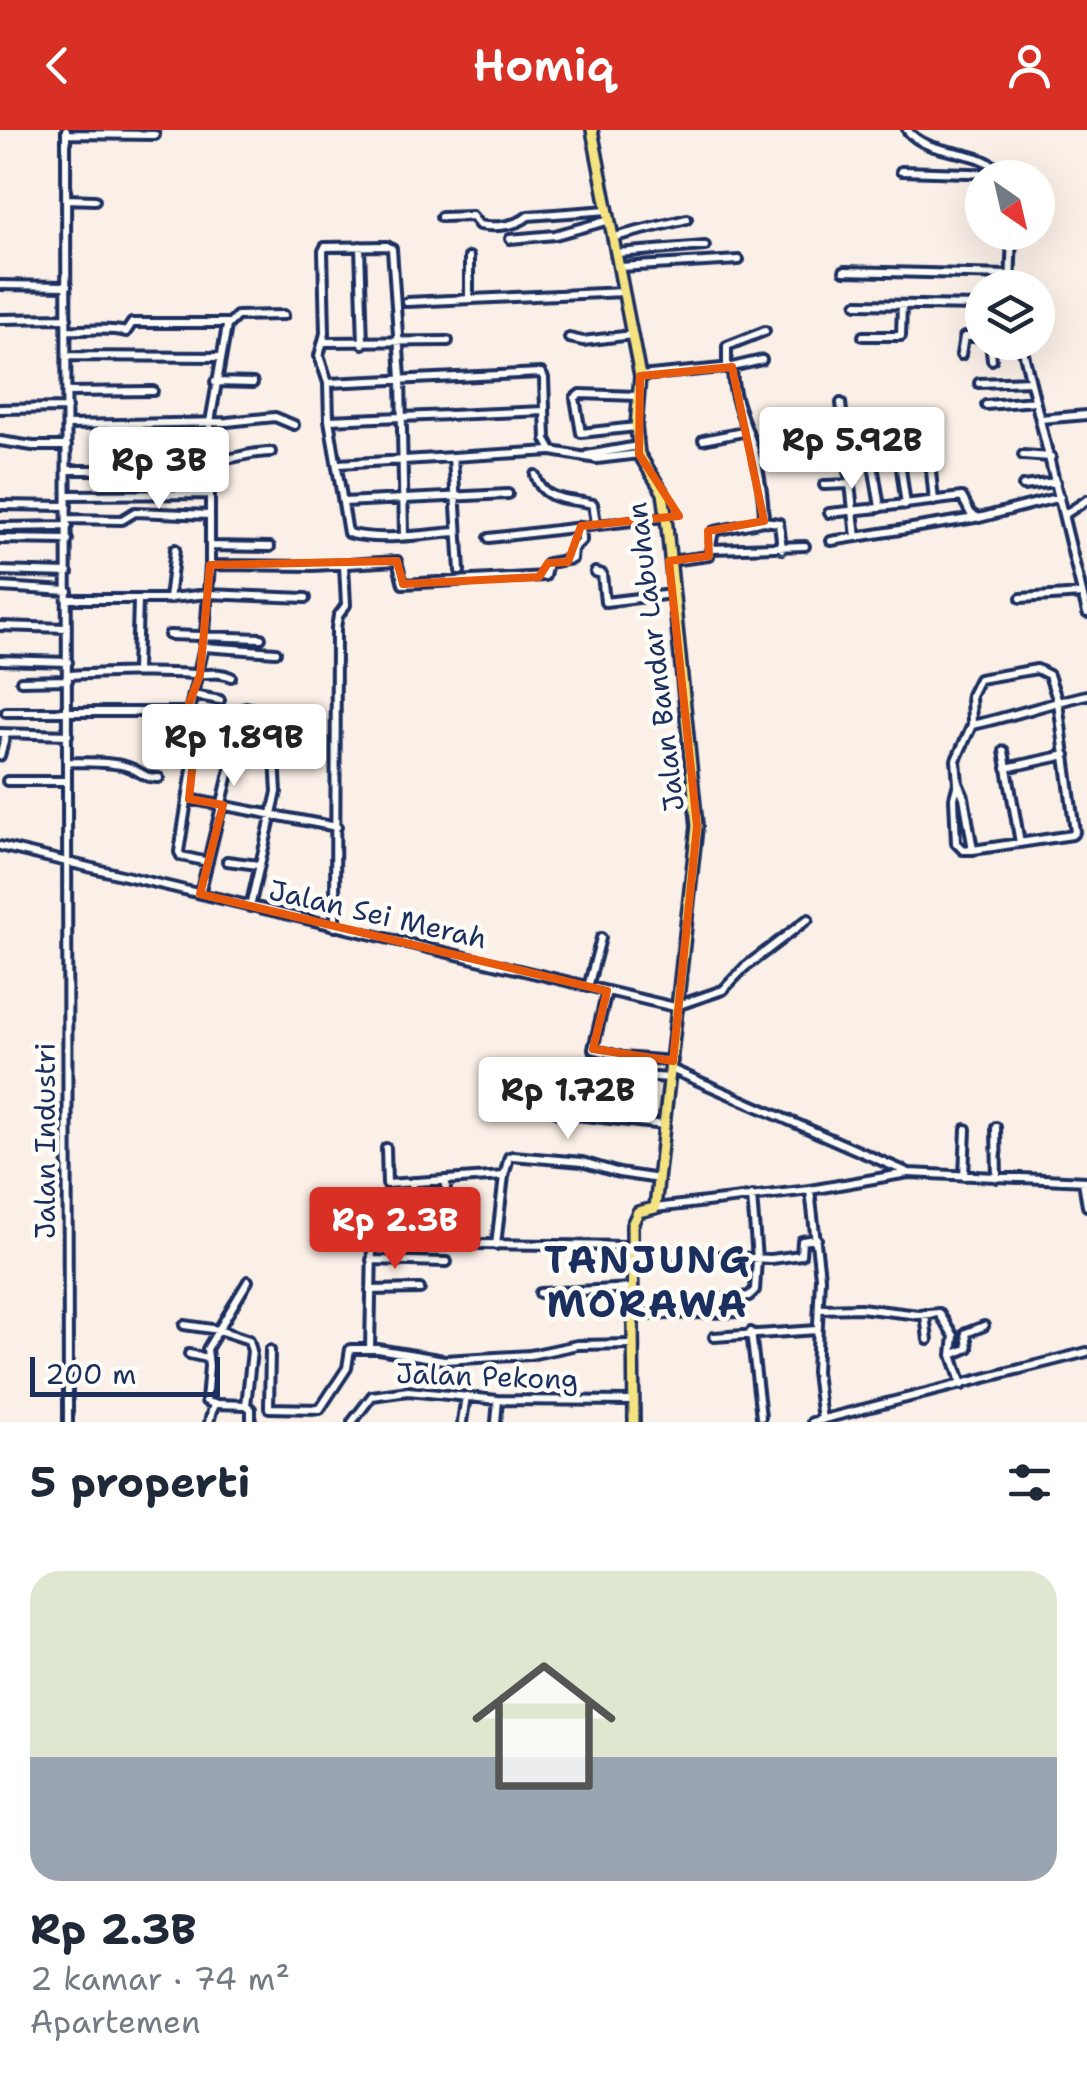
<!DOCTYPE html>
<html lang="id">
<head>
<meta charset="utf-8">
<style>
	:root { --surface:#fff; --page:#f6f6f7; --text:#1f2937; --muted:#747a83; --line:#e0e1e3; --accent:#d93025 }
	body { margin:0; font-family:"Shantell Sans",sans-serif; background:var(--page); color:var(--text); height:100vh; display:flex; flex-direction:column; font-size:38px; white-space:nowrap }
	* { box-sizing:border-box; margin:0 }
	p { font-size:32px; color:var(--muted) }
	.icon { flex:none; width:55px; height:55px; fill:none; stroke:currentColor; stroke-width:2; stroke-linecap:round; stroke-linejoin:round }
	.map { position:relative; height:1292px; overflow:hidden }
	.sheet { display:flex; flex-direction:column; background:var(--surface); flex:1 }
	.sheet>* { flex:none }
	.needle { width:65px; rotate:146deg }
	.buttons { position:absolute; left:965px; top:30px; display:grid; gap:20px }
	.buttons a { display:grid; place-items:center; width:90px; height:90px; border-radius:50%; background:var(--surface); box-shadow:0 10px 40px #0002; font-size:50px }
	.scale { position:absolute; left:30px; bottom:25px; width:190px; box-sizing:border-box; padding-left:10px; border:5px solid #1b2f5e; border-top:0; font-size:28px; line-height:35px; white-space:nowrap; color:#1b2f5e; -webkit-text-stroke:8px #fdfcf7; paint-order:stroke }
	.price { position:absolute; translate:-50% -85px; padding:0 22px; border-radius:10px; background:#fff; color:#222; font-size:32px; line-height:65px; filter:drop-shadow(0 2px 5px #0008) }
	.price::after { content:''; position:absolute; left:50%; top:60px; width:30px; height:22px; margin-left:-15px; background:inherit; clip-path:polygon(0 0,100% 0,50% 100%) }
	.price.on { background:var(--accent); color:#fff }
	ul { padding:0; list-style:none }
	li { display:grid; align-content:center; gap:20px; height:530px; padding:0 30px }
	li+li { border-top:2px solid var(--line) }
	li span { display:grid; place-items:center; height:310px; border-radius:30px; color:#555 }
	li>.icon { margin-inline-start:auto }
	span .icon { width:180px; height:180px; fill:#fffc; stroke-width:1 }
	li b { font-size:42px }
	h2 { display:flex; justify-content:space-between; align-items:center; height:120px; padding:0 30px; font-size:42px }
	header { display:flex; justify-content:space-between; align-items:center; height:130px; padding:0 30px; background:var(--accent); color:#fff; font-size:45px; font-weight:600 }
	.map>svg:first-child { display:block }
</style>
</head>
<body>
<header><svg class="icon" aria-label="back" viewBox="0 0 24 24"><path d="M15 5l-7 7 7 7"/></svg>Homiq<svg class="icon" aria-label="person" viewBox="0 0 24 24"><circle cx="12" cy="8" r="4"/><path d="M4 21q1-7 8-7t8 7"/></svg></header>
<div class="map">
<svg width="1087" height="1292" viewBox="0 0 1087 1292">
	<rect width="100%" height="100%" fill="#fbf0e7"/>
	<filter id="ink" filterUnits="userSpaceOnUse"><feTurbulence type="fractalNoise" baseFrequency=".01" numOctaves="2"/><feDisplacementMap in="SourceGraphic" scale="20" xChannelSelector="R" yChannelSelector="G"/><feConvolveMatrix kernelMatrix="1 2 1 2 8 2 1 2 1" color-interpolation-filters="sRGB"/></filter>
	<g filter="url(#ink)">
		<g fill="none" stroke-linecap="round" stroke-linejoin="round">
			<g stroke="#1b2f5e" stroke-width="14">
				<path id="minor" d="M66 0 68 1292
					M907 0C933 31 981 13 1006 48
					M66 4 155 5
					M901 41 1003 44
					M66 69 95 70
					M441 87 472 86 479 95C494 98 517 96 528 86L608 80
					M614 107 687 89
					M510 109 555 105 610 90
					M360 116 363 214
					M617 123 705 116
					M469 127V169
					M620 137 739 130
					M844 141 1009 145
					M0 155 67 156
					M1010 158 1012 102
					M407 172 624 162
					M857 174 982 176
					M0 189 67 188
					M68 200C88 201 107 197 126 202L132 193H227
					M863 206H901L902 175
					M569 208 583 211 632 205
					M323 212 448 211
					M990 212 992 230
					M1021 212 1087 483
					M961 225 964 207H982
					M67 226 220 227
					M727 237V216L765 201
					M732 237 762 230
					M640 246 732 237C732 263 740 280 749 305 758 328 764 367 764 391L714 401 709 426 670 431
					M215 252 253 253
					M328 253 541 243 544 248 546 309 552 321 597 329 639 324
					M979 253 1030 251
					M67 262 153 261
					M841 273 856 407
					M986 275 1035 271
					M0 279 67 278
					M1040 289 1087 285
					M329 290 545 281
					M68 295 227 292 275 287 294 295
					M636 297 581 303 575 268 580 264 638 266
					M806 297 844 295
					M703 310 748 301
					M0 311 33 316H67
					M139 313 209 314
					M929 321 934 371
					M899 324 906 375
					M587 325 638 316
					M825 325 847 322
					M1023 325 1051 327
					M453 327 460 441
					M872 329 880 377 962 367 971 384 979 388 1060 367
					M207 331C231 331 247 322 271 322
					M339 334 551 321
					M67 340H152
					M535 345C543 373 570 368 593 374L596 393
					M824 355 850 354
					M1023 356 1056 352
					M67 365 210 364
					M343 372 508 364
					M0 375 67 376
					M829 383 879 378
					M1064 385 1087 370
					M68 389 122 390 135 382 210 385
					M764 391 779 393 782 419
					M0 397 68 396
					M404 405 401 248 392 119 387 116 325 117 323 121 325 203 319 226 328 253 329 290 348 403C380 412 423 404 457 402
					M489 408 666 387
					M0 409 68 410
					M831 411 975 388
					M210 416 270 417
					M711 419 805 416
					M210 435 313 436 397 431 403 454 545 446 548 433 572 429 573 419 582 410 581 396
					M0 441 68 443
					M595 442 602 444 605 472 672 464
					M0 457 68 461
					M1021 468 1082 464
					M67 469H161L208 464 306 468
					M169 469 175 419
					M0 496 67 498
					M169 505 261 508
					M204 517 276 522
					M0 530 68 532
					M136 541 138 470
					M68 545C110 543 150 541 193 544 207 545 218 541 231 547
					M21 551 68 550
					M193 565 220 570
					M246 577 264 581 266 584 275 628 277 662 250 777
					M6 582H186
					M972 595 971 565 979 549 1037 539 1049 545 1058 572 1075 702 1072 705 973 720 964 667 958 653 956 630 972 595C1011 587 1048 573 1087 565
					M0 603 68 605
					M197 607 179 722 181 726 208 732
					M232 617 258 619
					M1004 621 1020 713
					M0 626 6 604
					M67 632C87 633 109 631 128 637 141 641 144 649 159 648
					M1006 638 1066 625
					M7 651H67
					M958 653 954 668 956 713 963 720H973
					M189 669 337 697
					M0 716 679 878
					M227 731 258 735
					M200 764 234 623 230 615 197 607 185 599 204 517 210 435V292L227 196 237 186 284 185
					M335 797 336 498 338 486 346 475 344 435
					M588 857 601 808
					M607 861 593 919 623 927 673 931
					M679 875 723 860 745 837 808 789
					M671 939 909 1043 1087 1051
					M599 943 670 948
					M558 983 664 995
					M996 997 997 1048
					M386 1018 387 1054 504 1046 496 1115
					M504 1046 509 1027 513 1026 582 1032 619 1043 659 1049
					M964 1046 966 999
					M1083 1051 1087 1076
					M810 1060 820 1147 816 1242 822 1290
					M413 1076V1052
					M655 1078 810 1060 908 1043
					M423 1104H442L445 1100 446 1051
					M478 1114 631 1116
					M631 1128 677 1124 771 1129 801 1125 802 1111 817 1109
					M371 1130 447 1132
					M370 1160 420 1159
					M540 1163 632 1158
					M819 1179 860 1178 919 1185 939 1183 954 1206 952 1225 962 1255
					M698 1183 708 1171 749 1166 755 1160 757 1129 752 1066
					M925 1184 928 1210
					M633 1185 741 1182
					M184 1195 219 1200 249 1210 252 1221 246 1275
					M751 1202 761 1287
					M714 1207 817 1200
					M370 1219 372 1117
					M270 1220 269 1278 320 1279 347 1238 350 1219H378L444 1230 530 1225 577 1215 632 1214
					M189 1224 207 1228
					M952 1225 968 1218 966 1203 984 1196
					M214 1274 206 1271 209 1236 207 1219 248 1151
					M209 1292 214 1274H217L246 1275 251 1279V1292
					M352 1292 372 1266 408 1261 498 1270 633 1271
					M462 1292 466 1266
					M496 1292 498 1270
					M812 1292 1087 1222"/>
			</g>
			<g stroke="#1b2f5e" stroke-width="16">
				<path id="major" d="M592 0 640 246 636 297 639 324 663 363 665 377 697 696 655 1078 638 1082 632 1095 634 1292"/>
			</g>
			<use href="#minor" stroke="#fdfcf7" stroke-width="6"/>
			<use href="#major" stroke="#f5e382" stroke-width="9"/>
		</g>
	</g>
	<path fill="none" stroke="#e8590c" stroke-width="8" stroke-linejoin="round" d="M732 237 764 391 708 401 709 426 669 431 697 696 673 931 593 919 607 861 200 764 223 675 189 669 195 611 186 582 200 545 210 435 397 431 403 454 539 447 548 433 568 432 581 396 679 386 639 324 640 246Z"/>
	<g text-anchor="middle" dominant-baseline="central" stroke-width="9" stroke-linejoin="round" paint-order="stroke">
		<g font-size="28" fill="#1b2f5e" stroke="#fdfcf7">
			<text transform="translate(655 527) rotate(-97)">Jalan Bandar Labuhan</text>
			<text transform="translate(378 784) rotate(13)">Jalan Sei Merah</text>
			<text transform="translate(45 1011) rotate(-90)">Jalan Industri</text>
			<text transform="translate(487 1246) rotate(2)">Jalan Pekong</text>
		</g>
		<g font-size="38" font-weight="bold" letter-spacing="2.5" fill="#1b2f5e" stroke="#fdfcf7">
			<text x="648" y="1129">TANJUNG<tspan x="648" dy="44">MORAWA</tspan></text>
		</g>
	</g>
</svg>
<div class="buttons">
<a><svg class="needle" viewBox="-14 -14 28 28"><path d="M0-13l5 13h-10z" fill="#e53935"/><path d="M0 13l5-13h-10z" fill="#747a83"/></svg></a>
<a><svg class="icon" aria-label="layers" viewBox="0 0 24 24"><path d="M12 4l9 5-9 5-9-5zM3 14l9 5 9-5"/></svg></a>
</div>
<div class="scale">200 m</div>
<b class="price" style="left:852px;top:362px">Rp 5.92B</b>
<b class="price" style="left:159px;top:382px">Rp 3B</b>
<b class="price" style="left:234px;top:659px">Rp 1.89B</b>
<b class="price" style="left:568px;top:1012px">Rp 1.72B</b>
<b class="price on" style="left:395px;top:1142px">Rp 2.3B</b>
</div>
<section class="sheet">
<h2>5 properti<svg class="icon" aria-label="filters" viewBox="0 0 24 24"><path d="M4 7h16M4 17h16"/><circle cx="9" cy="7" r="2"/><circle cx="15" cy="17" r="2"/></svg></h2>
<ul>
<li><span style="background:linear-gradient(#dfe7d0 60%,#9aa5b1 0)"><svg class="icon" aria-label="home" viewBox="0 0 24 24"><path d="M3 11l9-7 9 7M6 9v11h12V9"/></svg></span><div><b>Rp 2.3B</b><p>2 kamar · 74 m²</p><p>Apartemen</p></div></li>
</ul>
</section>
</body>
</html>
